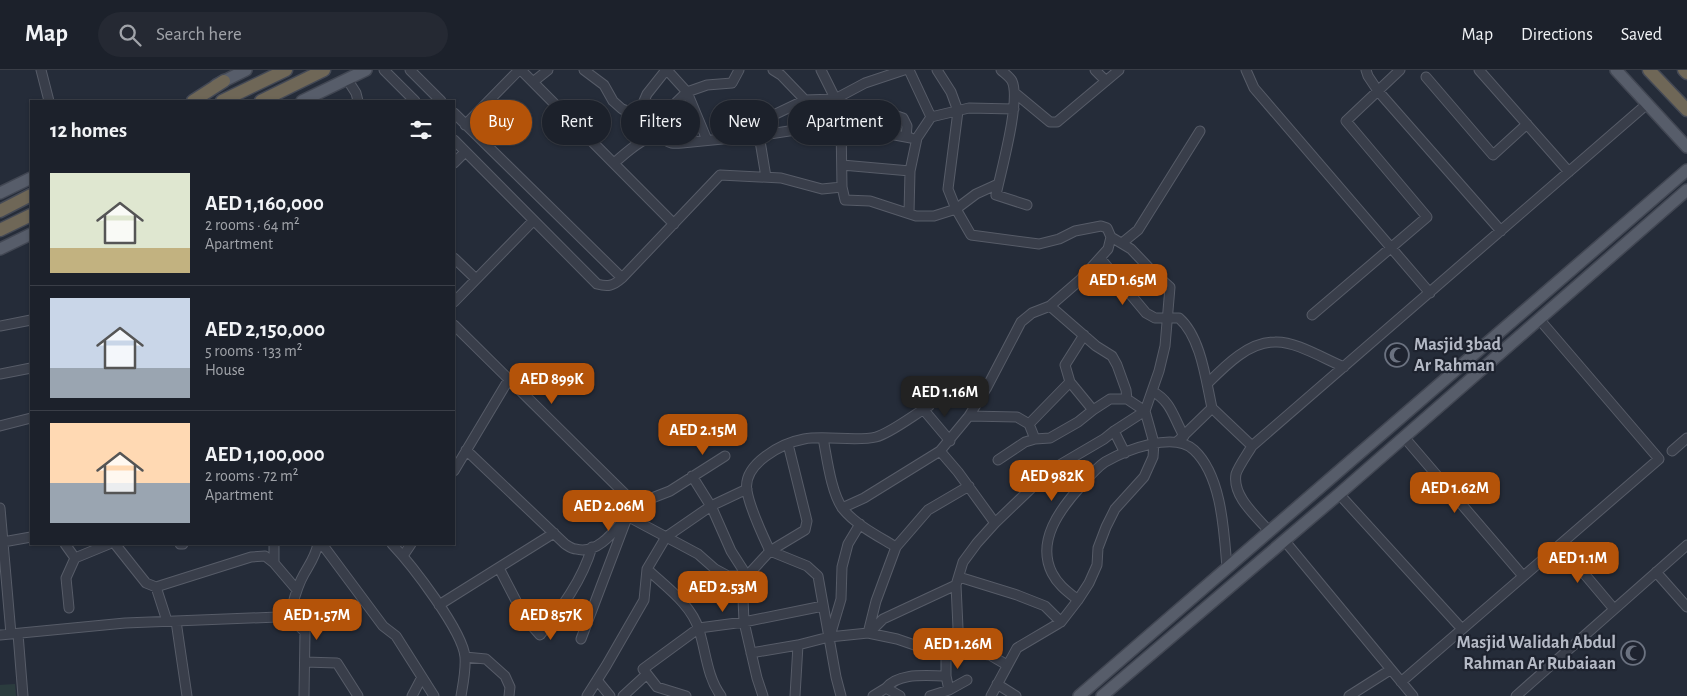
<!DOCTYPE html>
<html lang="en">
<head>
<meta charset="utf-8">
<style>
	:root { --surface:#1c212b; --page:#252933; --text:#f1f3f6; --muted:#a0a3a9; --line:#3a3e47; --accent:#b45309 }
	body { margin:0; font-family:"Alegreya Sans",sans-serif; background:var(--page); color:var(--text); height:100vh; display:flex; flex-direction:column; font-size:19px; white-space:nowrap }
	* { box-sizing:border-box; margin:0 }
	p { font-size:16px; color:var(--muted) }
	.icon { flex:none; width:28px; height:28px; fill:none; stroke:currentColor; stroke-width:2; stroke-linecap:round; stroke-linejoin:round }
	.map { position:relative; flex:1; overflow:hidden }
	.side { position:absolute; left:30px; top:30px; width:425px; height:445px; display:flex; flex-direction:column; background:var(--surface); border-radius:0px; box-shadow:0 1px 4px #0004,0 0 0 1px var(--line) }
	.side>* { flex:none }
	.guide { position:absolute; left:470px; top:30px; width:475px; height:45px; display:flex; gap:10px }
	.price { position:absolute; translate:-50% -42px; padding:0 11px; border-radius:10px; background:var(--accent); color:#fff; font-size:16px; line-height:32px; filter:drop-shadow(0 1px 2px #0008) }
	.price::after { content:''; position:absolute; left:50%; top:30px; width:15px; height:11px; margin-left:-8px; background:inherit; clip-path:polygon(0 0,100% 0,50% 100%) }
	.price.active { background:#222; color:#fff }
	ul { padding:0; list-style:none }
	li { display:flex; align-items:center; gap:15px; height:125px; padding:0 20px }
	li+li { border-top:1px solid var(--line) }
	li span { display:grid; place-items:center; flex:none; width:140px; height:100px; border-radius:0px; color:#555 }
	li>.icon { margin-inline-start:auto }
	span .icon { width:60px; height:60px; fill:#fffc; stroke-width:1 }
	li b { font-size:21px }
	h2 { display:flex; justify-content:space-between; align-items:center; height:60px; padding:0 20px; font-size:21px }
	.pill { padding:0 18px; border-radius:22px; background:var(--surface); box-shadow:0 1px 4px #0004,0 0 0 1px var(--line); font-size:18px; line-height:45px }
	.pill.active { background:var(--accent); color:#fff }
	header { display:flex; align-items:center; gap:30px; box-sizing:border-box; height:70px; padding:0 25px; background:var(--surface); border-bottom:1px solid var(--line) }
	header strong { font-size:24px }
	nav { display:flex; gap:28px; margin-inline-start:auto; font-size:18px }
	.search { width:350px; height:45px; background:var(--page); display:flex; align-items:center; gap:12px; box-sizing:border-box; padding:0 18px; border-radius:28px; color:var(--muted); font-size:19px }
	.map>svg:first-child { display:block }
</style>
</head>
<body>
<header>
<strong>Map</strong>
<div class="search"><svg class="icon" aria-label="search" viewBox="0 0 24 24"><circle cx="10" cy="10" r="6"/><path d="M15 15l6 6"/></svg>Search here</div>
<nav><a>Map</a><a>Directions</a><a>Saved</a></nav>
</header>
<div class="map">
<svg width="1687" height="626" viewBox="0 0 1687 626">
	<defs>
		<pattern id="forest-firs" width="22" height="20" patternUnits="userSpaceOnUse" patternTransform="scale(1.25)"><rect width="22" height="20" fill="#2b3c3e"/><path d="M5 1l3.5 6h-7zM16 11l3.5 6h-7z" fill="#475658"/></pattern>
	</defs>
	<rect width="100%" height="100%" fill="#252c39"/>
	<path fill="url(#forest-firs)" d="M15 614 16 626H0V615Z"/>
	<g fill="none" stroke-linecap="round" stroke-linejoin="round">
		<g stroke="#575c68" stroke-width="11">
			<path id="minor" d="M41 0 49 31
				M384 0 415 31
				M410 0 441 31
				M521 0 674 154
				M584 0 604 15 613 31 622 39 638 45
				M667 0 687 22 707 70
				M773 0 781 5 805 30
				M821 0 839 36 841 53 842 117 845 130 870 131 916 146H934L956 139 976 124 998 114
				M909 0 931 47
				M1001 0C1004 3 1010 7 1012 11 1021 30 1001 101 996 125L1027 135
				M1095 0 1106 11
				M1246 0 1254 18 1430 223
				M1366 0 1368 6 1378 21 1501 161
				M1479 0 1569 102
				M1426 7 1493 85 1527 54
				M347 9 356 23 358 31
				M533 12 548 0
				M1015 23 1050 52H1057L1119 0
				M454 43 622 208
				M840 46C868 32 877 40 903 48L907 56 906 67
				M465 55 519 0
				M841 55 911 68
				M657 67 662 46 687 22 707 15 732 13 739 0
				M646 68 638 45 647 24 666 0
				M454 70 597 214C608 217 613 216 622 208L720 105 781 108 822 119 842 117
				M454 93 465 82
				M614 93C624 85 646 63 659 67 671 72 666 74 682 73L763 65 841 53
				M842 95 910 101
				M766 107 759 65 761 51 805 30 835 29 865 13 904 0
				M909 143 910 101 917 68 931 47 969 38 1014 39
				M1122 173 1138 160 1200 61
				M454 188 476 209
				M1100 188 1146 243 1155 248H1179C1201 267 1206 311 1212 338L1178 371
				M454 232 533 151
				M1050 236 1096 276 1112 286 1117 295 1126 320 1127 329
				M1312 245 1427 147 1346 51 1400 0
				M454 255 633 432
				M0 256 31 250
				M1084 265 1065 295 1070 312 1093 340
				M0 304 31 298
				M1207 314C1225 296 1248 272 1275 272 1296 271 1324 289 1344 297
				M1152 321C1172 332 1173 347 1184 366
				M1212 338 1252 376
				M923 339 950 371
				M969 346 1017 347 1029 354 1035 369
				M1029 354 1070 312
				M0 356 31 348
				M1114 361 1125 383
				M1404 367 1523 506
				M823 368C827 388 831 423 843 439 856 455 878 466 896 477
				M466 380 565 474C568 476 572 479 576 479 598 485 615 460 627 446L698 484 715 499 728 506H747
				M940 381 958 402 995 453
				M1672 381 1687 368
				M454 401 509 309
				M692 406 712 438 731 481 747 506
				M1339 424 1462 559
				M0 438 11 564
				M842 438 864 428 940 381 969 346 987 317 1021 252 1032 243 1050 236 1080 210 1108 179 1111 167 1107 158 1101 156 1075 161 1059 169 1039 174 971 165 956 139 948 119 958 41 951 22 937 0
				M1269 461C1256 446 1232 426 1236 404 1238 397 1248 383 1252 376L1647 34
				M1284 470 1413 626
				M3 472 31 467
				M65 474 75 488
				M115 474 146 513 156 517
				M180 474H183
				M322 474 383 556 396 566 434 626
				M392 474C411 494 463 561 465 587 466 600 463 614 461 626
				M1560 475 1614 539
				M403 486 411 474
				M274 493V474
				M499 498 525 548 540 565C562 537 582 511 592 477
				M647 499C666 517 691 534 699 560 706 582 707 607 721 626
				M1656 502 1687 537
				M959 507 1017 525 1045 536 1061 552
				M1078 530C1068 522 1058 515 1052 503 1036 471 1060 439 1081 416 1088 408 1096 398 1105 392 1126 380 1174 361 1194 380 1222 406 1224 462 1227 498
				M439 535 554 463
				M69 538 66 508 75 488 109 474
				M289 549C292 536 295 523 301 510 308 495 314 491 318 474
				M167 551 156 517 251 487 265 486 274 493 297 520
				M176 551 187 626
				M868 563 876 531 896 477 928 440 969 416
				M869 563 883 549 956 515
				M18 564 23 626
				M0 565 125 553 278 547C290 550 297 553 305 562L304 626
				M830 566 841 529 842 497 848 474 860 454
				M581 569 633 432 652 428 670 421 725 386
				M751 583 798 575 829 567 868 563 897 569 929 580H948L990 585 1007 595
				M465 587 486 589 505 606 510 617 509 626
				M305 592 337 593 358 626
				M597 610 610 626
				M1401 612 1659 389 1539 249
				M997 614 1016 626
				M886 618C899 602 927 606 946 606
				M949 620 946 606V590L958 558 956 515 963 492 977 473 995 453 1042 408 1058 396 1104 369 1114 361 1145 341 1127 329H1110L1093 340 1078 352 1050 368 1035 369 1025 372 998 390
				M412 626 422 607
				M587 626 606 596 644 530 647 499 666 467 711 436 747 419
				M623 626 647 604
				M686 626 657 617 643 599 699 558 744 552 823 536
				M763 626 757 608 744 552 743 529 747 506 770 481 805 460 807 451 788 374
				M795 626 798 575
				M841 626 836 607 818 506 807 496 770 481C762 464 750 439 747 421 742 394 782 373 804 369 825 365 856 372 876 367 891 363 915 344 929 336
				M873 626 886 618 900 626
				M930 626 949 620 967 610
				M991 626 1017 578 1061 552 1078 530 1089 513 1097 495 1098 478 1106 457 1115 439 1144 407 1153 387 1154 373 1145 341 1159 301 1165 276 1170 217 1152 201 1131 179 1111 167
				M1349 626 1390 600
				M1516 626 1687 475"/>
		</g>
		<g stroke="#424753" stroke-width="14">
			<path id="major" d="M1616 0 1687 77
				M216 15 246 0
				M302 31 366 0
				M0 123 31 108
				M0 179 31 164
				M1079 626 1687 100
				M1102 626 1339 424 1687 120"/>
		</g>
		<g stroke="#444955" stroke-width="15">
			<path id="highway" d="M1649 0 1687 40
				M1684 0 1687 3
				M193 31 224 11
				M222 31 286 0
				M261 31 324 0
				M0 141 31 125
				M0 160 31 145"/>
		</g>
		<use href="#minor" stroke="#393e4a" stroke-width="9"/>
		<use href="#major" stroke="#575d6a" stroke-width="11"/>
		<use href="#highway" stroke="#6f6757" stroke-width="12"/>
	</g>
	<defs>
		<g id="mosque-ring" transform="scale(1.25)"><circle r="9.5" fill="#1e232f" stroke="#6b7280" stroke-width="1.5"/><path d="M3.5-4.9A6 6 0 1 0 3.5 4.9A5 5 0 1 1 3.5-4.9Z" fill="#6b7280"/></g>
	</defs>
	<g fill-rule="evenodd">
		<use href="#mosque-ring" x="1397" y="285"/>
		<use href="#mosque-ring" x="1633" y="583"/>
	</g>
	<g text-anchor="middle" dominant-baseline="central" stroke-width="4.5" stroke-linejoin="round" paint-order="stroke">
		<g font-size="18" font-weight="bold" fill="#b4b9c5" stroke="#1e232f" text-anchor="start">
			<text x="1414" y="275">Masjid 3bad<tspan x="1414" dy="21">Ar Rahman</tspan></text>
			<text x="1616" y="573" text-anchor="end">Masjid Walidah Abdul<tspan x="1616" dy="21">Rahman Ar Rubaiaan</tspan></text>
		</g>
	</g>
</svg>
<b class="price" style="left:1123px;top:236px">AED 1.65M</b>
<b class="price" style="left:552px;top:335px">AED 899K</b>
<b class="price active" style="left:945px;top:348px">AED 1.16M</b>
<b class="price" style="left:703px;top:386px">AED 2.15M</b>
<b class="price" style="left:1052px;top:432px">AED 982K</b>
<b class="price" style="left:1455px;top:444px">AED 1.62M</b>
<b class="price" style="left:609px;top:462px">AED 2.06M</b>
<b class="price" style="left:1578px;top:514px">AED 1.1M</b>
<b class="price" style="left:723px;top:543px">AED 2.53M</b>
<b class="price" style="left:317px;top:571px">AED 1.57M</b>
<b class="price" style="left:551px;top:571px">AED 857K</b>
<b class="price" style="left:958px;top:600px">AED 1.26M</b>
<div class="guide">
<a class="pill active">Buy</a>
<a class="pill">Rent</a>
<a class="pill">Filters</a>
<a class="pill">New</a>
<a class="pill">Apartment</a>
</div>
<section class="side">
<h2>12 homes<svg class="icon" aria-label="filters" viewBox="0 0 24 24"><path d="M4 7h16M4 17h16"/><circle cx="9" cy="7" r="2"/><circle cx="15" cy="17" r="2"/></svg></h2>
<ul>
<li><span style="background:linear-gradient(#dfe7d0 75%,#c2b280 0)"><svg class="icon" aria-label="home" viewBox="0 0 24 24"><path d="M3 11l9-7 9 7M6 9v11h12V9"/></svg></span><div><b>AED 1,160,000</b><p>2 rooms · 64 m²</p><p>Apartment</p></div></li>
<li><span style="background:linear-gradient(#c9d6e8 70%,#9aa5b1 0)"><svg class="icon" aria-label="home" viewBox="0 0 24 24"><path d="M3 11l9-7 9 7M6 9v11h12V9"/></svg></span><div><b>AED 2,150,000</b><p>5 rooms · 133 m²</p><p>House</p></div></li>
<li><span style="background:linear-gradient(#ffd9b3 60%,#9aa5b1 0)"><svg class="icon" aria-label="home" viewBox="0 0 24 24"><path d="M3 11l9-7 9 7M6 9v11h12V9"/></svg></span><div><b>AED 1,100,000</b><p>2 rooms · 72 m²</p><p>Apartment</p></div></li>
</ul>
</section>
</div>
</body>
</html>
